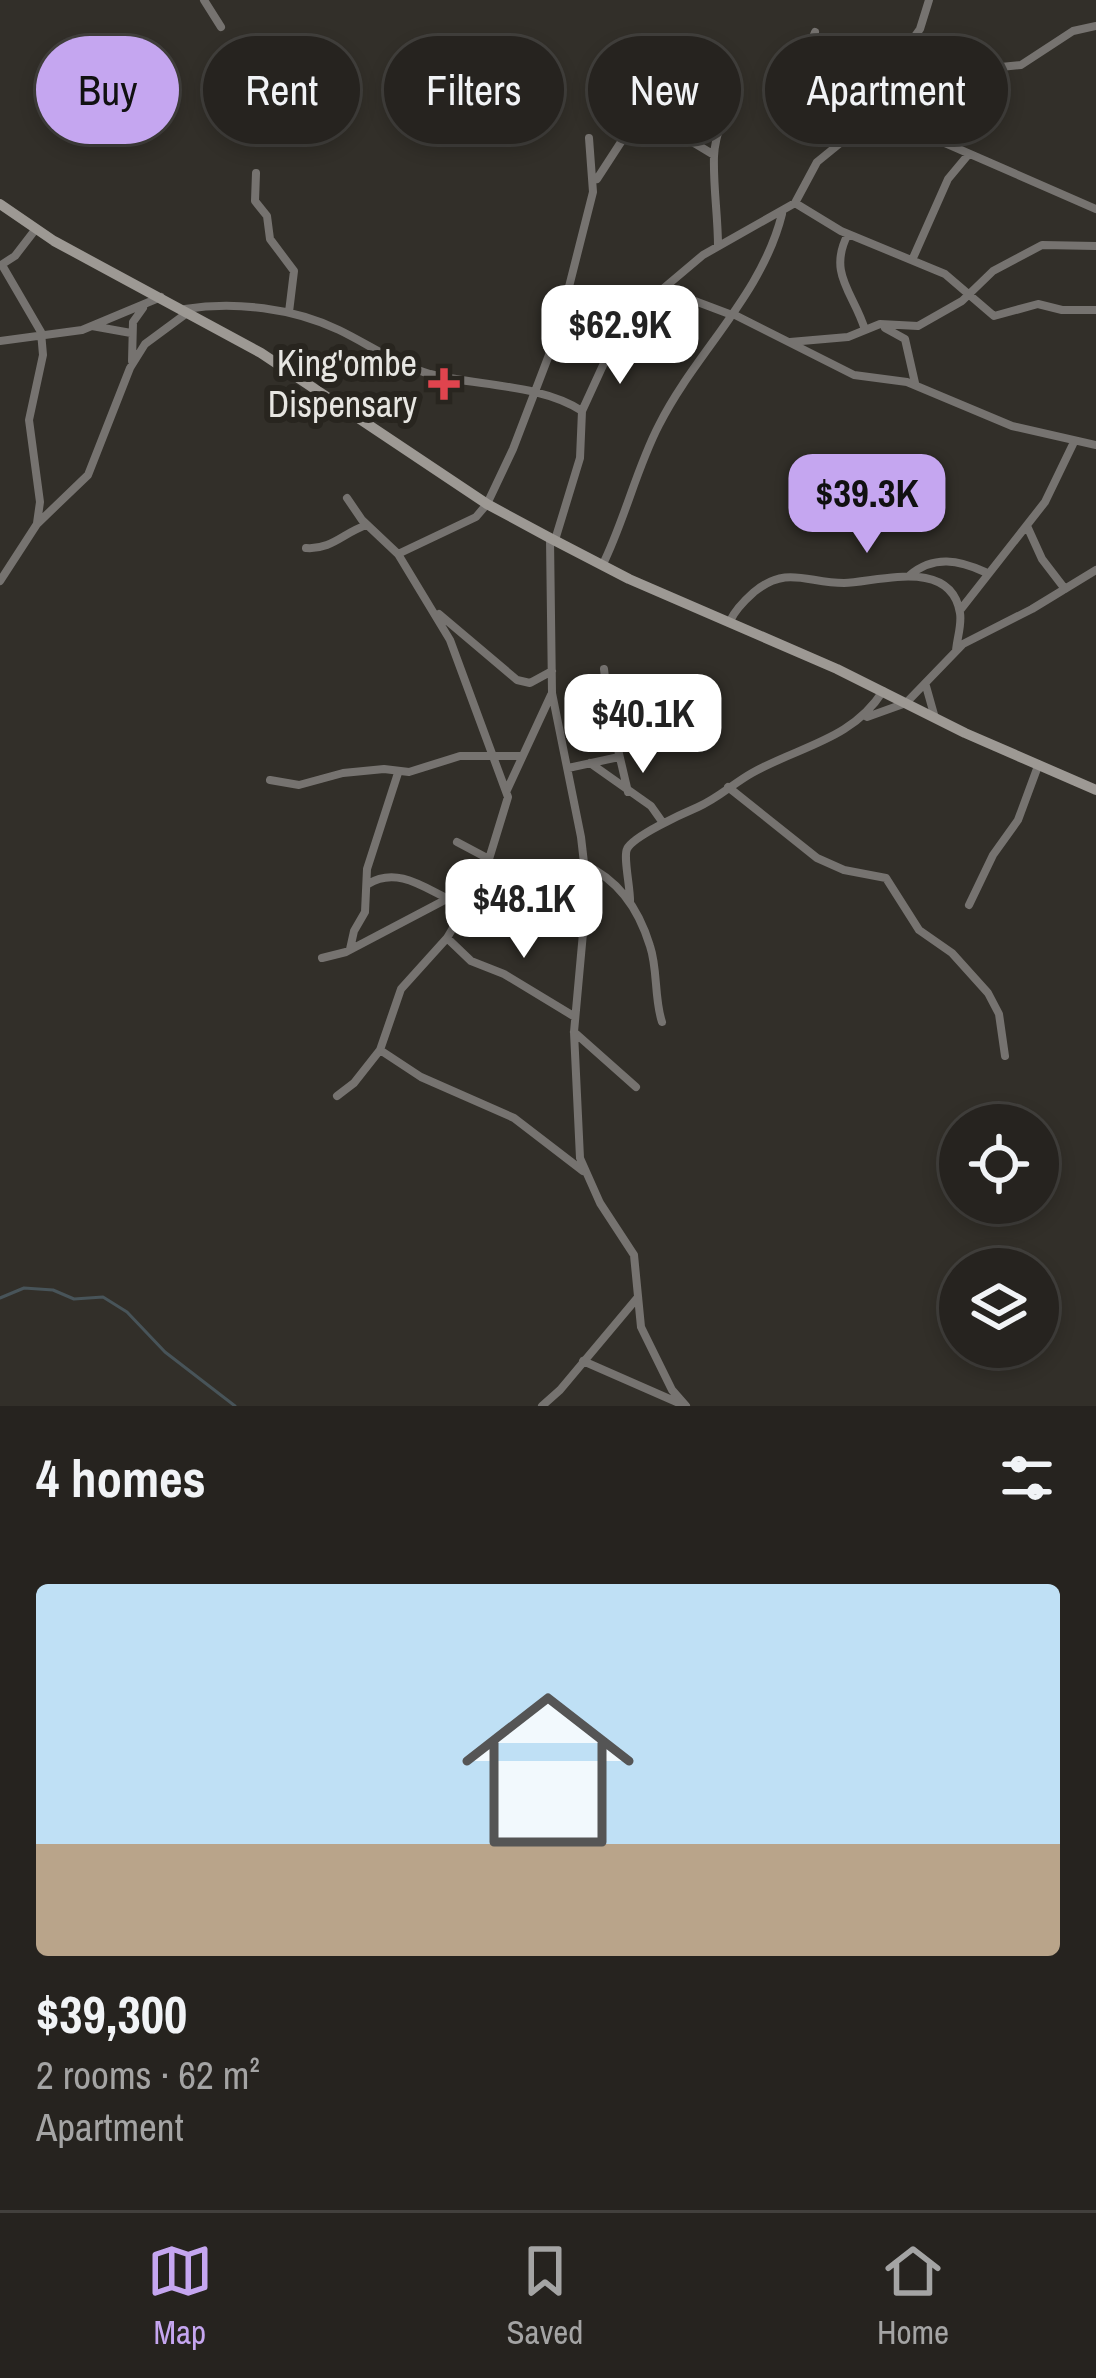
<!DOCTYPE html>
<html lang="en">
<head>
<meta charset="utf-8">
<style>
	:root { --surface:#26231f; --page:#2e2b28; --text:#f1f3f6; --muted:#a4a4a4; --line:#42403d; --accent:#c5a6f0 }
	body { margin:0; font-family:"Archivo Narrow",sans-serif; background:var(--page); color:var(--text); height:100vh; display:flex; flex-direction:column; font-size:45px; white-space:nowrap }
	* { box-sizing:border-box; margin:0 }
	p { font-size:39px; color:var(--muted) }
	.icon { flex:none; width:66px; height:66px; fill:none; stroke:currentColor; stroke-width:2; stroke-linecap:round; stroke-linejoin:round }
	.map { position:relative; height:1406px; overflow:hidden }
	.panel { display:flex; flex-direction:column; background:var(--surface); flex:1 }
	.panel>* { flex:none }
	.guide { position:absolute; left:36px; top:36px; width:1026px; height:108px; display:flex; gap:24px }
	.buttons { position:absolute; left:939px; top:1104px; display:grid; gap:24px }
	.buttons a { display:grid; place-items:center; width:120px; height:120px; border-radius:50%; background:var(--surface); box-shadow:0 6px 18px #0003,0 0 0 3px var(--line); font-size:60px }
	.price { position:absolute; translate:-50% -102px; padding:0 27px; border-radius:24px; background:#fff; color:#222; font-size:39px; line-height:78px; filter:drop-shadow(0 3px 6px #0008) }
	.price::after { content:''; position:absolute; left:50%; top:72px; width:36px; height:27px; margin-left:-18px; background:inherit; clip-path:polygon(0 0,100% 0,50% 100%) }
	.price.selected { background:var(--accent); color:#111 }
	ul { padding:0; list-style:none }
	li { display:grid; align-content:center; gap:24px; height:636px; padding:0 36px }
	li+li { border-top:3px solid var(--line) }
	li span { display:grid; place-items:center; height:372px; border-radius:12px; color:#555 }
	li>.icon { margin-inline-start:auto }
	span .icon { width:216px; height:216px; fill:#fffc; stroke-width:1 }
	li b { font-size:51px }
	h2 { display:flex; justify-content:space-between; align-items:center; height:144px; padding:0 36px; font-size:51px }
	.chip { padding:0 42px; border-radius:54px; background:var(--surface); box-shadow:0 6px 18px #0003,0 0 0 3px var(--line); font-size:42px; line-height:108px }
	.chip.selected { background:var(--accent); color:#111 }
	.menu { display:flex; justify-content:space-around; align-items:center; height:168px; border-top:3px solid var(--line); background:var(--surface); font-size:33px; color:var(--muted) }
	.menu a { display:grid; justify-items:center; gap:6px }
	.menu .selected { color:var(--accent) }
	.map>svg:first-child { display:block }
</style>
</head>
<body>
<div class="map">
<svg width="1096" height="1406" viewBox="0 0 1096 1406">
	<rect width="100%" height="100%" fill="#322f29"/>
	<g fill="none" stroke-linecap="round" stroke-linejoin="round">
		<path stroke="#485459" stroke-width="3" d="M0 1298 24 1288 53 1290 74 1299 103 1297 127 1312 165 1352 235 1406"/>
		<path stroke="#767370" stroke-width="8" d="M204 0 221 27
			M929 0 920 29 895 64 876 113 1096 209
			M815 32C795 77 800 110 840 141
			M256 173 255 201 267 216 270 239 294 271 289 312
			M597 179 636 119 661 123 714 155
			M795 203 841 231 945 274 994 316 1038 304 1062 310H1096
			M848 234C827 274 854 293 865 330
			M718 246C718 216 713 186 714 156 715 125 734 101 731 70
			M913 258 948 179 968 155
			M1 265 15 256 35 230
			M2 265 41 332 43 355 29 420 40 502 37 523
			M663 289 732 315
			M185 309C235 301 293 308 339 330 368 344 398 365 430 374 477 386 541 384 582 411
			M733 314 854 375 907 382 1012 426 1096 445
			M92 326 131 333
			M885 328 905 339 915 383
			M557 334 610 350
			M0 341 82 330 161 297
			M790 342 848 337 880 324 918 326 962 301 993 271 1042 245 1096 246
			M132 361 133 322 143 308
			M1027 526 1042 559 1065 589
			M550 539 552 693 581 837 587 889 574 1032 580 1158 600 1203 634 1255 641 1327 672 1390 686 1406
			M555 540 580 458 582 411 610 350 652 298 703 255 795 203 817 162 887 105 981 69 1021 65 1073 31 1096 26
			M306 548C332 550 344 532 367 525
			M398 554 476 517 487 504 513 449 557 334 593 192 589 138
			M603 564C625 519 637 467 659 425 695 353 762 295 782 214
			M910 575C934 555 959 560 985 572
			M0 581 37 524 88 475 130 368 145 344 187 313
			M961 609 1045 502 1074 442
			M439 614 517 680 530 683 552 671
			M730 621C735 610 745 600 754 592 787 565 807 583 844 583 878 582 951 557 960 613 962 625 957 638 956 651
			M604 669 609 711 628 792
			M926 686 935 718
			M867 717 906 703 963 644 1032 609 1096 570
			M590 763 651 806 663 823
			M568 768 619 757
			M270 780 299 785 343 773 384 769 409 772 460 756H522
			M728 787 817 858 844 870 886 878 919 930 952 953 988 993 999 1014 1005 1056
			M507 790 551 695
			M457 842 489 859
			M585 865C619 880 639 910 650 946 658 970 654 998 662 1022
			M368 884C396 867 422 886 448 899
			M630 903C631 891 623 857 627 849 633 836 684 813 698 807 717 799 734 783 752 773 800 746 852 740 883 691
			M969 905 993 855 1018 820 1038 766
			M447 938 471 961 504 974 575 1017
			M350 949 354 931 365 912 367 869 398 773
			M322 958 346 952 443 901 472 892
			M574 1032 636 1087
			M380 1050 421 1077 514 1118 583 1171
			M337 1096 354 1083 380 1050 401 989 447 938 466 906 489 859 508 797 450 640 398 554 362 520 347 498
			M583 1361 681 1404
			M542 1406 560 1390 638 1297"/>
		<path stroke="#9d9994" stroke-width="10" d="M0 204 54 241 261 353 487 504 550 538 629 579 837 669 965 733 1096 790"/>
	</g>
	<path fill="#e0444e" stroke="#28251f" stroke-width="4.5" d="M438 366h12v12h12v12h-12v12h-12v-12h-12v-12h12z"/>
	<g text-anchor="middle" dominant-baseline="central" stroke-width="12" stroke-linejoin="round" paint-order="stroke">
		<g font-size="36" fill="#e7e6e2" stroke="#28251f" text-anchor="end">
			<text x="417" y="363">King'ombe<tspan x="417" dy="41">Dispensary</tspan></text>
		</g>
	</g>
</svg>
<div class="buttons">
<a><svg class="icon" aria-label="locate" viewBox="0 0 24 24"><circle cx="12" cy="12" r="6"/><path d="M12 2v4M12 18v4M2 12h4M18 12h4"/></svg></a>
<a><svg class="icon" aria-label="layers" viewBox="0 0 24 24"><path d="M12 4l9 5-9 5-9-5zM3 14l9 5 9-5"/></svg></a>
</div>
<b class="price" style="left:620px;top:387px">$62.9K</b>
<b class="price selected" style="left:867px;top:556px">$39.3K</b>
<b class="price" style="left:643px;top:776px">$40.1K</b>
<b class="price" style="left:524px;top:961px">$48.1K</b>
<div class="guide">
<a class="chip selected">Buy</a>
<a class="chip">Rent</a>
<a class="chip">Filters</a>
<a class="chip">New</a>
<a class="chip">Apartment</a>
</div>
</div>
<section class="panel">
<h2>4 homes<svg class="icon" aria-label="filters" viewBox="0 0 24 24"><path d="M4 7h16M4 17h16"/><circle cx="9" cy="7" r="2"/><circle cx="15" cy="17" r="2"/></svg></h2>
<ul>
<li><span style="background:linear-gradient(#bfe0f5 70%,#b9a48a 0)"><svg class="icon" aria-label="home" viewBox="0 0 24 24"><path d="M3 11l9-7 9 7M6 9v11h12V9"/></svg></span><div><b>$39,300</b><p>2 rooms · 62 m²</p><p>Apartment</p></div></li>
</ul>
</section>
<nav class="menu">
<a class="selected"><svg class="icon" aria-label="map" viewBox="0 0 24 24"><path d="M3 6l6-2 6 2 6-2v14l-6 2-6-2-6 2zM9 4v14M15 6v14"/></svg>Map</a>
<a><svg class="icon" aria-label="saved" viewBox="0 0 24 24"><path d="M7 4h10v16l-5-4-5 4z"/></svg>Saved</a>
<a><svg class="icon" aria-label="home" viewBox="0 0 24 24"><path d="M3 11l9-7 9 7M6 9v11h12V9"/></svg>Home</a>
</nav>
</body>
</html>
